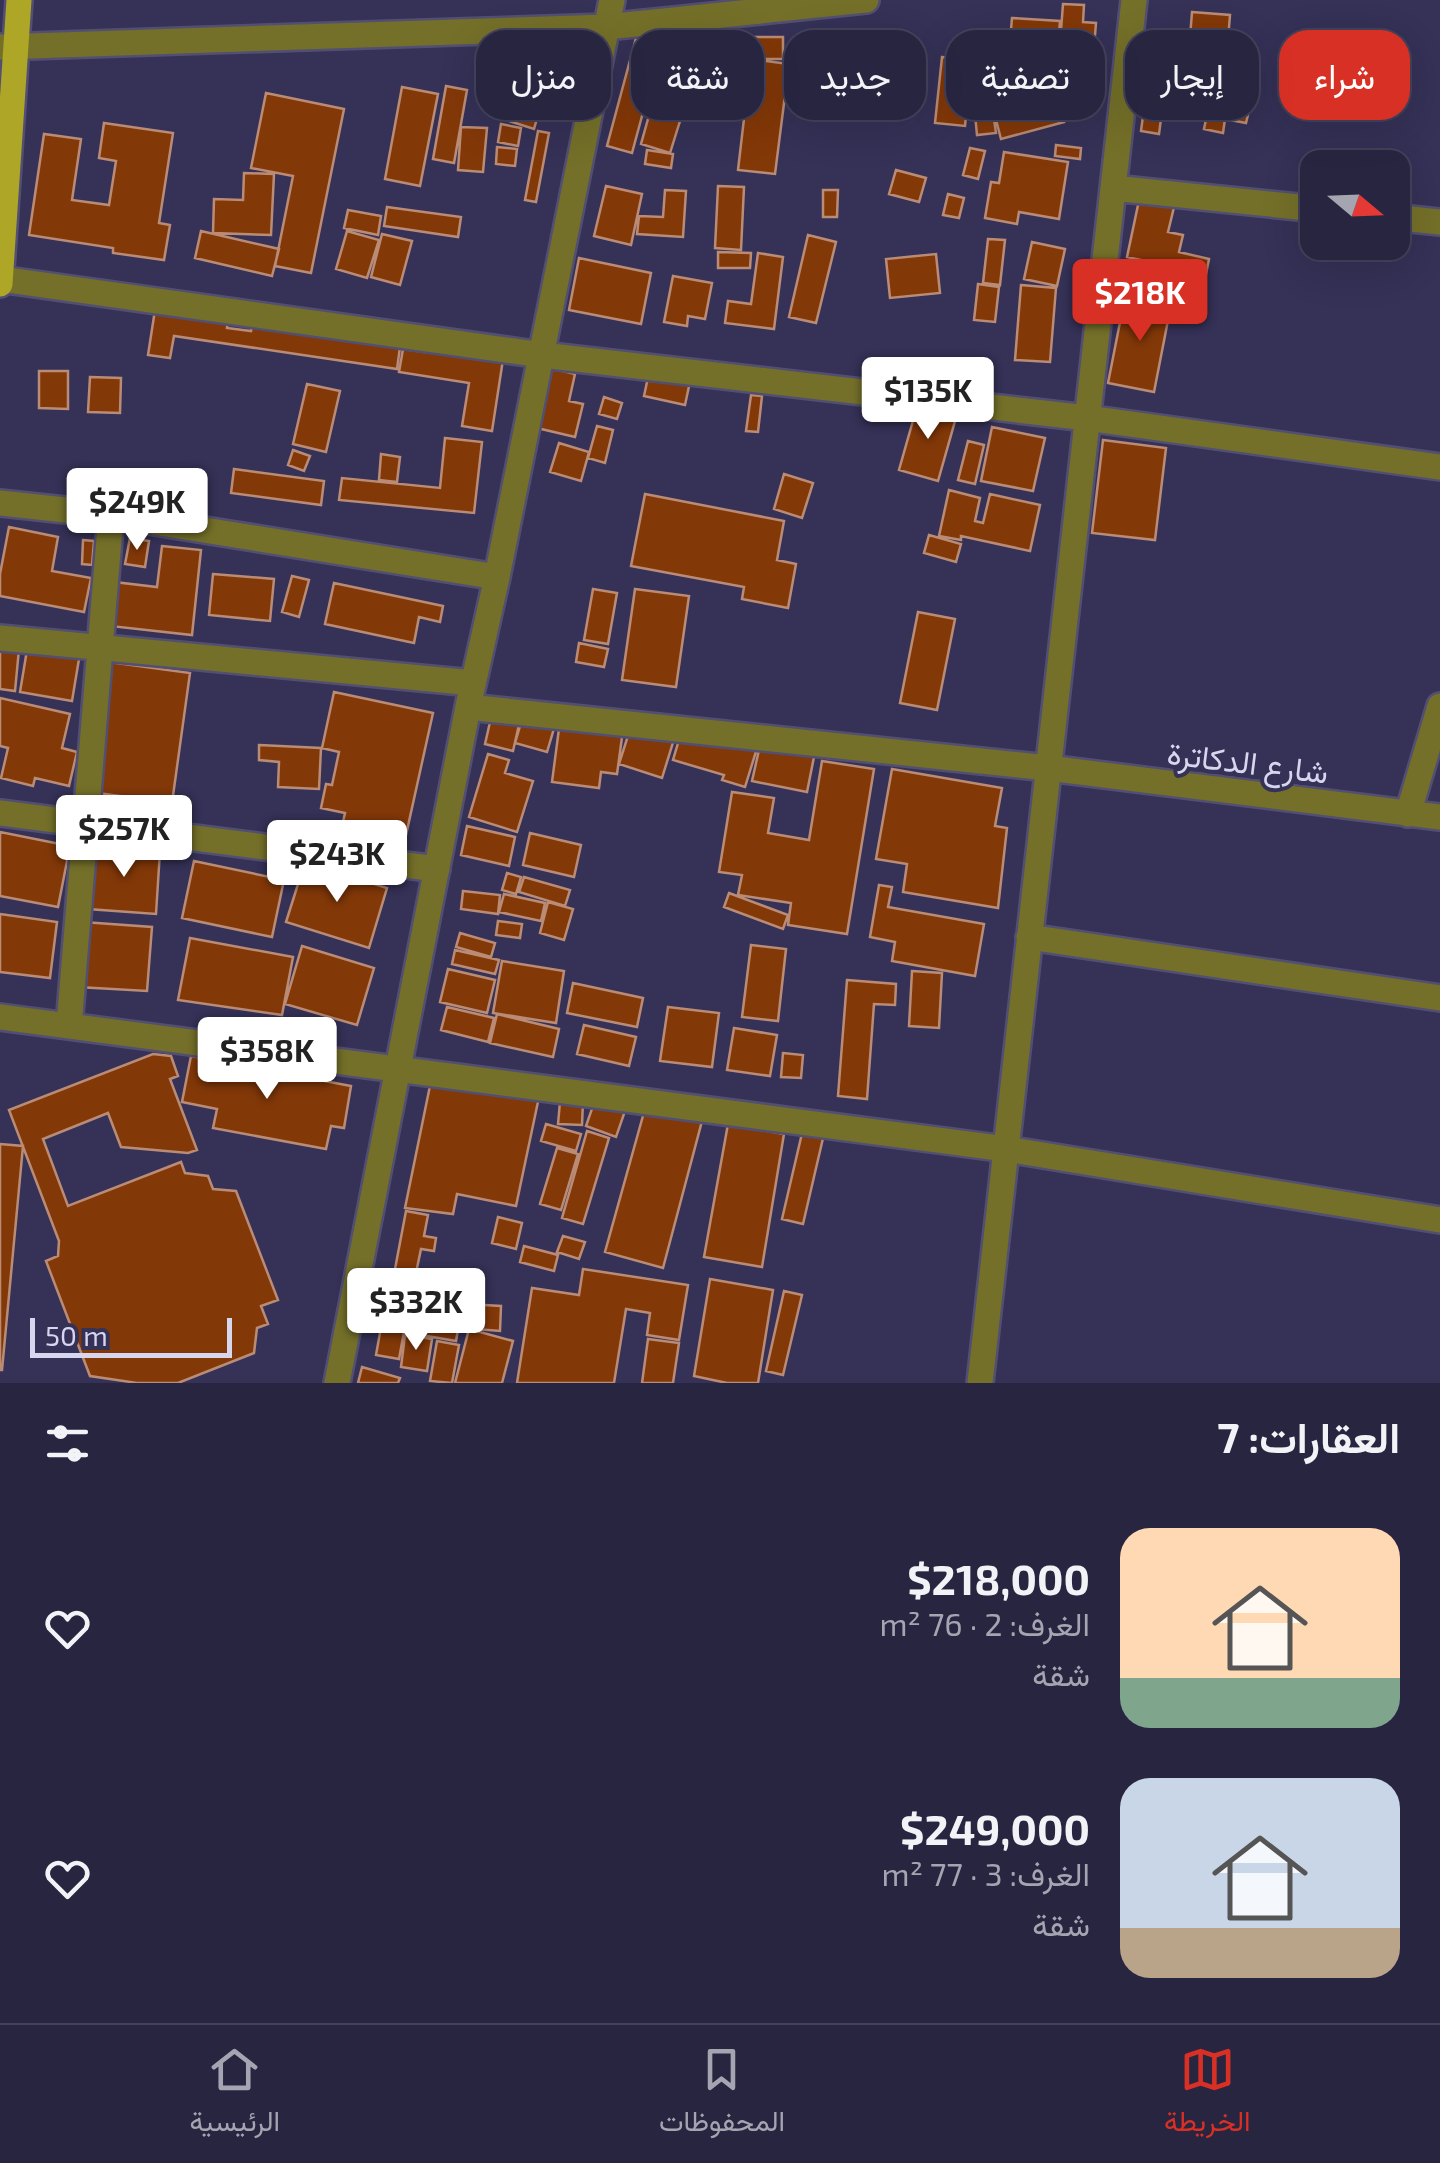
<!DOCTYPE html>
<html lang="ar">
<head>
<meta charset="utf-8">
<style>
	:root { --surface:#282541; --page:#34314c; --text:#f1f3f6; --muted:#a5a5b1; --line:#44425a; --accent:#d93025 }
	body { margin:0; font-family:"Exo 2",Vazirmatn,sans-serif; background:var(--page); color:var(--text); direction:rtl; height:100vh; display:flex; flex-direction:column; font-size:38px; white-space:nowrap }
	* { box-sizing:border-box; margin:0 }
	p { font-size:32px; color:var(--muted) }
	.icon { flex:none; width:55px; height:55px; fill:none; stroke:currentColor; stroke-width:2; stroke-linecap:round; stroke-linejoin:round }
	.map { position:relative; height:1383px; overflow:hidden; direction:ltr }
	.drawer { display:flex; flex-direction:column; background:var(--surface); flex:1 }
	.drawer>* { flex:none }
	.top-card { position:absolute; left:30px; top:30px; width:1380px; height:90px; direction:rtl; display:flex; gap:20px }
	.needle { width:65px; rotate:109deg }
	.tools { position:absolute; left:1300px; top:150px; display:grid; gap:20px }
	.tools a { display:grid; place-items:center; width:110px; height:110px; border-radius:20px; background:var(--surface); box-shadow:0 10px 40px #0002,0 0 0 2px var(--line); font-size:50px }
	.scale { position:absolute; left:30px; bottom:25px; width:202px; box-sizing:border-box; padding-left:10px; border:5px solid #d6d6ee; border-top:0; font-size:28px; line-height:35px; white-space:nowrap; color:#d6d6ee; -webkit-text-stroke:8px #353157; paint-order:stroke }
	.price { position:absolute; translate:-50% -85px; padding:0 22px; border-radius:10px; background:#fff; color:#222; font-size:32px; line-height:65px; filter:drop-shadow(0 2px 5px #0008) }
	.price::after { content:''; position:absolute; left:50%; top:60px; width:30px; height:22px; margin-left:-15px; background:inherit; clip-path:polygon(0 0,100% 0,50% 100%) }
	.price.active { background:var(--accent); color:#fff }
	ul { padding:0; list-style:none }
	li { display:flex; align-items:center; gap:30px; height:250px; padding:0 40px }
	li span { display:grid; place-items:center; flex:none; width:280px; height:200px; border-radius:30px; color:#555 }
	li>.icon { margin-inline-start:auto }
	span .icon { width:120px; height:120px; fill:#fffc; stroke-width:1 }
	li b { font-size:42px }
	h2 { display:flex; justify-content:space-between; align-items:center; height:120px; padding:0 40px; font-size:42px }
	.tag { padding:0 35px; border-radius:30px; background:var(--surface); box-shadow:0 10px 40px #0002,0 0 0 2px var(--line); font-size:35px; line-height:90px }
	.tag.active { background:var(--accent); color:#fff }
	.menu { display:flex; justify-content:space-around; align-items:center; height:140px; border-top:2px solid var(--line); background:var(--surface); font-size:28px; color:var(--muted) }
	.menu a { display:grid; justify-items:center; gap:5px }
	.menu .active { color:var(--accent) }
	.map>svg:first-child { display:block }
</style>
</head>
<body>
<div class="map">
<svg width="1440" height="1383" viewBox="0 0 1440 1383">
	<rect width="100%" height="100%" fill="#353157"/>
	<path fill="#833808" stroke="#ba8c76" stroke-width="2.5" d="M1063 4 1084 5 1083 22 1096 23 1093 60 1059 57Z
		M1192 12 1230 15 1226 65 1188 63Z
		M1012 18 1060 21 1057 57 1009 53Z
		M972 33 1002 36 998 60 969 56Z
		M676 37 685 38 682 68 673 67Z
		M750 37H783V59H750Z
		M636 38 670 47 664 71 655 68 632 153 607 146Z
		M731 43 732 85H711L710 44Z
		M942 57 972 60 965 126 935 123Z
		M1047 57 1064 122 1001 139 984 74Z
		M751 59 789 64 775 174 738 170Z
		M1197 67H1219V86H1197Z
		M672 70 689 72 683 116 666 114Z
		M1151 81 1171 84 1168 99 1149 96Z
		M446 86 467 90 454 163 433 159Z
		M519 86 544 94 534 129 509 121Z
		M402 87 438 94 420 186 385 179Z
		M1212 90 1252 98 1246 123 1225 119 1223 133 1204 129Z
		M266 93 344 109 311 273 275 266 293 176 251 168Z
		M1145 101 1163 104 1159 134 1141 131Z
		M650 112 680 121 670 153 641 144Z
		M993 112 996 133 977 135 975 114Z
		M104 123 173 133 159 223 170 225 164 260 113 253V248L29 235 44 134 81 139 72 200 109 205 116 161 99 158Z
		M501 124 521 128 518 146 498 142Z
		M461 127 487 128 483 172 458 170Z
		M538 131 549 133 536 202 525 200Z
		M1056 145 1081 148 1080 159 1055 156Z
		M497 147 517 149 515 166 496 164Z
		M970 148 985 151 978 179 963 175Z
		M647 150 673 154 671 168 645 164Z
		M1004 152 1068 162 1059 219 1019 212 1017 224 985 218 991 182 999 183Z
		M896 170 926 178 919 202 889 194Z
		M244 173 274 174 271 235 213 233 214 199 243 200Z
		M606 186 642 194 631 245 594 236Z
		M718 186 744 187 741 250 715 248Z
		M665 190 686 191 683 237 637 234 639 216 663 217Z
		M823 190H838L837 217H823Z
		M1141 191 1176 199 1168 232 1183 235 1179 252 1209 259 1206 274 1127 257Z
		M948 194 964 198 959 218 943 215Z
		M387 207 461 217 458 237 384 226Z
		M348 210 381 216 378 235 344 228Z
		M201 231 279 249 272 276 195 258Z
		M347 231 379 240 367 278 336 269Z
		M382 234 412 241 400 285 371 277Z
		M808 235 836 242 816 323 789 317Z
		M988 239 1005 240 1000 285 983 283Z
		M1032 242 1065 249 1057 286 1024 279Z
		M718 252 751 253 750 268H718Z
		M758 253 783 257 774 329 725 323 728 301 751 304Z
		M936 254 940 293 890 298 886 259Z
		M579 258 651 273 641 324 569 310Z
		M673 276 712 283 705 319 688 316 687 326 664 322Z
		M978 284 999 287 995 322 974 320Z
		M1021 285 1056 288 1050 362 1015 360Z
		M1125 297 1171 305 1154 392 1108 383Z
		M155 310 228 321 227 328 251 331 253 320 401 340 397 369 174 336 170 358 148 355Z
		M427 340 504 353 492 431 462 426 469 383 399 372 403 349 425 352Z
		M551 368 575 374 569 401 583 404 575 437 537 428Z
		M650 368 691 377 685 405 644 396Z
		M39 371H68V409L39 408Z
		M90 377 121 378 120 413 88 412Z
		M307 384 340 391 326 452 293 444Z
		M751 395 762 396 758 432 746 431Z
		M604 397 622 403 617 419 599 414Z
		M918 403 957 414 938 481 899 470Z
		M597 426 613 430 605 463 588 458Z
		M992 427 1045 438 1033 491 981 481Z
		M445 438 482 442 474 513 339 500 342 478 440 488Z
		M1103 440 1166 448 1155 540 1092 533Z
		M968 441 984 445 975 484 958 480Z
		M559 443 589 452 581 481 550 472Z
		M293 450 310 456 304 471 288 465Z
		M381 454 400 457 397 482 379 480Z
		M234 469 324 481 321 505 231 493Z
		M784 474 813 483 802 518 774 509Z
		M949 490 980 498 975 521 983 523 990 494 1040 505 1030 551 961 536V540L939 536Z
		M645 494 784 521 777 560 796 564 788 608 742 599 744 587 631 566Z
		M9 527 58 537 52 571 91 578 84 612 0 596V574Z
		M929 535 961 544 956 562 924 553Z
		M130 538 149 541 145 567 125 564Z
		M83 540 94 541 92 565 82 564Z
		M162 546 201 550 192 635 110 626 114 582 157 587Z
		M213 574 274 579 270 621 209 615Z
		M292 576 309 580 299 617 282 612Z
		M334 583 443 606 440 622 419 617 414 643 325 624Z
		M593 589 617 593 608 644 584 640Z
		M635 589 689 596 676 687 622 680Z
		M918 612 955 619 937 710 900 703Z
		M579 643 608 649 604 667 576 662Z
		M0 647 19 649 15 691 0 689Z
		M27 650 79 659 72 701 20 692Z
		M109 662 190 673 172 803 90 792Z
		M334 692 433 713 406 835 343 822 345 813 321 808 326 784 332 785 339 752 322 748Z
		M0 698 70 714 62 748 77 752 69 786 35 778 33 786 1 778 8 748 0 746Z
		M526 706 558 715 547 752 515 743Z
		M493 709 521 716 513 751 485 744Z
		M560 721 623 730 617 774 601 772 599 788 552 782Z
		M632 723 675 736 662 778 619 764Z
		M684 723 758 745 745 787 722 780 724 775 673 760Z
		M761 741 815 752 807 792 752 781Z
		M259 745 321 748 319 789 278 787 279 762 259 760Z
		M488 754 509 760 505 773 533 781 517 832 469 817Z
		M822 761 874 769 847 934 788 925 791 903 738 895 742 875 719 872 732 792 774 798 768 833 809 840Z
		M892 769 1002 788 995 826 1007 828 998 908 903 892 907 864 876 859Z
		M467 826 515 837 509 866 461 855Z
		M0 832 70 846 58 907 0 896Z
		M530 833 581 845 574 877 523 865Z
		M92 847 160 851 156 914 88 909Z
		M194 861 284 880 272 937 182 918Z
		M305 862 387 888 369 948 286 922Z
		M507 873 521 877 516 894 502 890Z
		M524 877 570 890 565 906 519 892Z
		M879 885 892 887 888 907 984 924 975 976 892 961 895 942 870 937Z
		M463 891 500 895 498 914 461 909Z
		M729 893 788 915 783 929 724 907Z
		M504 894 545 903 541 921 499 912Z
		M548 902 573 909 564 940 540 933Z
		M0 914 57 922 50 978 0 972Z
		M498 921 522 924 520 938 496 935Z
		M83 922 152 927 147 991 78 987Z
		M460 933 495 943 491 957 456 947Z
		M190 938 293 957 282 1015 178 1000Z
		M751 945 786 949 778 1021 742 1017Z
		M302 946 374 968 357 1025 285 1004Z
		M455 950 499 960 495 974 452 964Z
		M502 961 564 971 556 1023 493 1013Z
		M448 969 495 980 487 1013 440 1002Z
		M912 971 942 973 939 1028 909 1026Z
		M847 980 896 984 895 1005 874 1004 867 1099 838 1096Z
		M573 983 643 998 637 1027 567 1013Z
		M447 1007 494 1018 488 1042 441 1030Z
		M668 1007 719 1013 712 1067 660 1061Z
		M497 1014 559 1029 553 1057 490 1043Z
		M584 1025 636 1037 629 1066 577 1054Z
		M734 1028 777 1035 770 1076 727 1070Z
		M783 1053 803 1055 801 1078 781 1077Z
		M153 1054 171 1056 178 1076 170 1079 197 1150 188 1153 121 1147 108 1113 43 1139 68 1206 181 1162 185 1173 208 1176 213 1189 236 1191 278 1300 261 1306 268 1324 257 1328 254 1353 178 1383H137L90 1376 46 1261 58 1256 59 1241 9 1110Z
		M191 1056 351 1086 344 1128 331 1126 326 1149 213 1128 217 1109 182 1102Z
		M432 1076 539 1097 516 1206 457 1194 453 1214 405 1208Z
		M595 1100 625 1111 616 1137 586 1126Z
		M560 1102H583L582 1125 558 1124Z
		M646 1105 702 1121 663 1268 605 1252Z
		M546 1124 581 1134 576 1151 541 1141Z
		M728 1124 784 1134 762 1267 704 1257Z
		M803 1129 824 1134 803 1224 782 1219Z
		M587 1131 609 1138 583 1224 562 1218Z
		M0 1144 23 1146 2 1370H0Z
		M557 1148 578 1154 561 1210 540 1204Z
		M406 1211 428 1215 424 1236 436 1238 434 1251 421 1249 416 1273 395 1269Z
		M498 1217 522 1223 516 1249 492 1243Z
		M563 1236 585 1242 579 1259 557 1252Z
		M524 1246 558 1255 554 1271 520 1262Z
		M583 1269 688 1285 679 1340 647 1335 650 1313 626 1309 614 1383H517L532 1288 579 1295Z
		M391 1272 466 1285 456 1341 404 1332 399 1359 376 1355Z
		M710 1279 773 1290 758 1383H727L694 1376Z
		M784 1291 802 1295 783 1375 766 1371Z
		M466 1304 501 1306 500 1331 464 1328Z
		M469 1329 513 1341 502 1383H455Z
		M405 1335 432 1339 427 1371 401 1367Z
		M648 1339 679 1343 673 1383H642Z
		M437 1341 459 1345 452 1383 430 1381Z
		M362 1367 400 1378 398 1383H358Z"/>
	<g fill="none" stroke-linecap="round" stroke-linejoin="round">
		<g stroke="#524f72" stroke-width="30">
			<path id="minor" d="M0 47 606 27 866 0
				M1113 188 1318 209
				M1392 217 1440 222
				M0 279 542 355 1087 418 1440 467
				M0 503 111 515 497 577
				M0 638 473 683
				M468 707 1048 768 1440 817
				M0 813 437 869
				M1408 814 1440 706
				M1029 937 1440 998
				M0 1017 1006 1149 1440 1220
				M69 1026 111 515
				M337 1383 468 707 497 577 612 0
				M980 1383 1134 0"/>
		</g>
		<g stroke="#524f72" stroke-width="30">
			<path id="major" d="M0 284 19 0"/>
		</g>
		<use href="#minor" stroke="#747029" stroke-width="25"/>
		<use href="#major" stroke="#ada627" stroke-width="25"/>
	</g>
	<g text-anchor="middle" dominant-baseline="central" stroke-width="8" stroke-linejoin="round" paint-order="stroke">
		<g font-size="32" fill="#d6d6ee" stroke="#353157">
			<text transform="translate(1248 761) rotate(7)">شارع الدكاترة</text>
		</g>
	</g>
</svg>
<div class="tools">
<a><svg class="needle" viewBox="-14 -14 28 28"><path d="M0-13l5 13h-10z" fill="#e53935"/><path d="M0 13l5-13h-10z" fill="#a5a5b1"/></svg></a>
</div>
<div class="scale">50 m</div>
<b class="price active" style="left:1140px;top:344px">$218K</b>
<b class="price" style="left:928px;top:442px">$135K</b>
<b class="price" style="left:137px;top:553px">$249K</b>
<b class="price" style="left:124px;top:880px">$257K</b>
<b class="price" style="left:337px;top:905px">$243K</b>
<b class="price" style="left:267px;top:1102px">$358K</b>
<b class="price" style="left:416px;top:1353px">$332K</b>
<div class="top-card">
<a class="tag active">شراء</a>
<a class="tag">إيجار</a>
<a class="tag">تصفية</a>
<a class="tag">جديد</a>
<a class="tag">شقة</a>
<a class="tag">منزل</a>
</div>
</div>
<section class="drawer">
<h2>العقارات: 7<svg class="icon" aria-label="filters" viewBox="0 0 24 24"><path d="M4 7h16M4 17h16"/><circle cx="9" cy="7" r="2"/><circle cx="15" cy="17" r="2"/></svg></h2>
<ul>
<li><span style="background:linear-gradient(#ffd9b3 75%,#7fa58c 0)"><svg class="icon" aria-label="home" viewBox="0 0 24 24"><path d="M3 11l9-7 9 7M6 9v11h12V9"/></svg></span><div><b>$218,000</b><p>الغرف: 2 · 76 m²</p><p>شقة</p></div><svg class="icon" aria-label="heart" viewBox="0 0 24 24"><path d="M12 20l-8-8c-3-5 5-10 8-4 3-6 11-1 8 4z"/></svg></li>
<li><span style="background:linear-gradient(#c9d6e8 75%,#b9a48a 0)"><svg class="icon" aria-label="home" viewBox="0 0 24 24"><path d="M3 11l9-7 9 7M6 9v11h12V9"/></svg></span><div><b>$249,000</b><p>الغرف: 3 · 77 m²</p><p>شقة</p></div><svg class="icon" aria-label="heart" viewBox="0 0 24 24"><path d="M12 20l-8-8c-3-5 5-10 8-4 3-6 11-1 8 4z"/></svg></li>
</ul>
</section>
<nav class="menu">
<a class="active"><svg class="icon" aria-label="map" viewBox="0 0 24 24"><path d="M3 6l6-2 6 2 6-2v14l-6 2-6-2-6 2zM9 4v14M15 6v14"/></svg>الخريطة</a>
<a><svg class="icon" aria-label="saved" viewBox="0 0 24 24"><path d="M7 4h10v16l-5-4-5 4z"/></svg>المحفوظات</a>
<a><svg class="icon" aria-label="home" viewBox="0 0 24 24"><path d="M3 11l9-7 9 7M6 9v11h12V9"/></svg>الرئيسية</a>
</nav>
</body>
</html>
